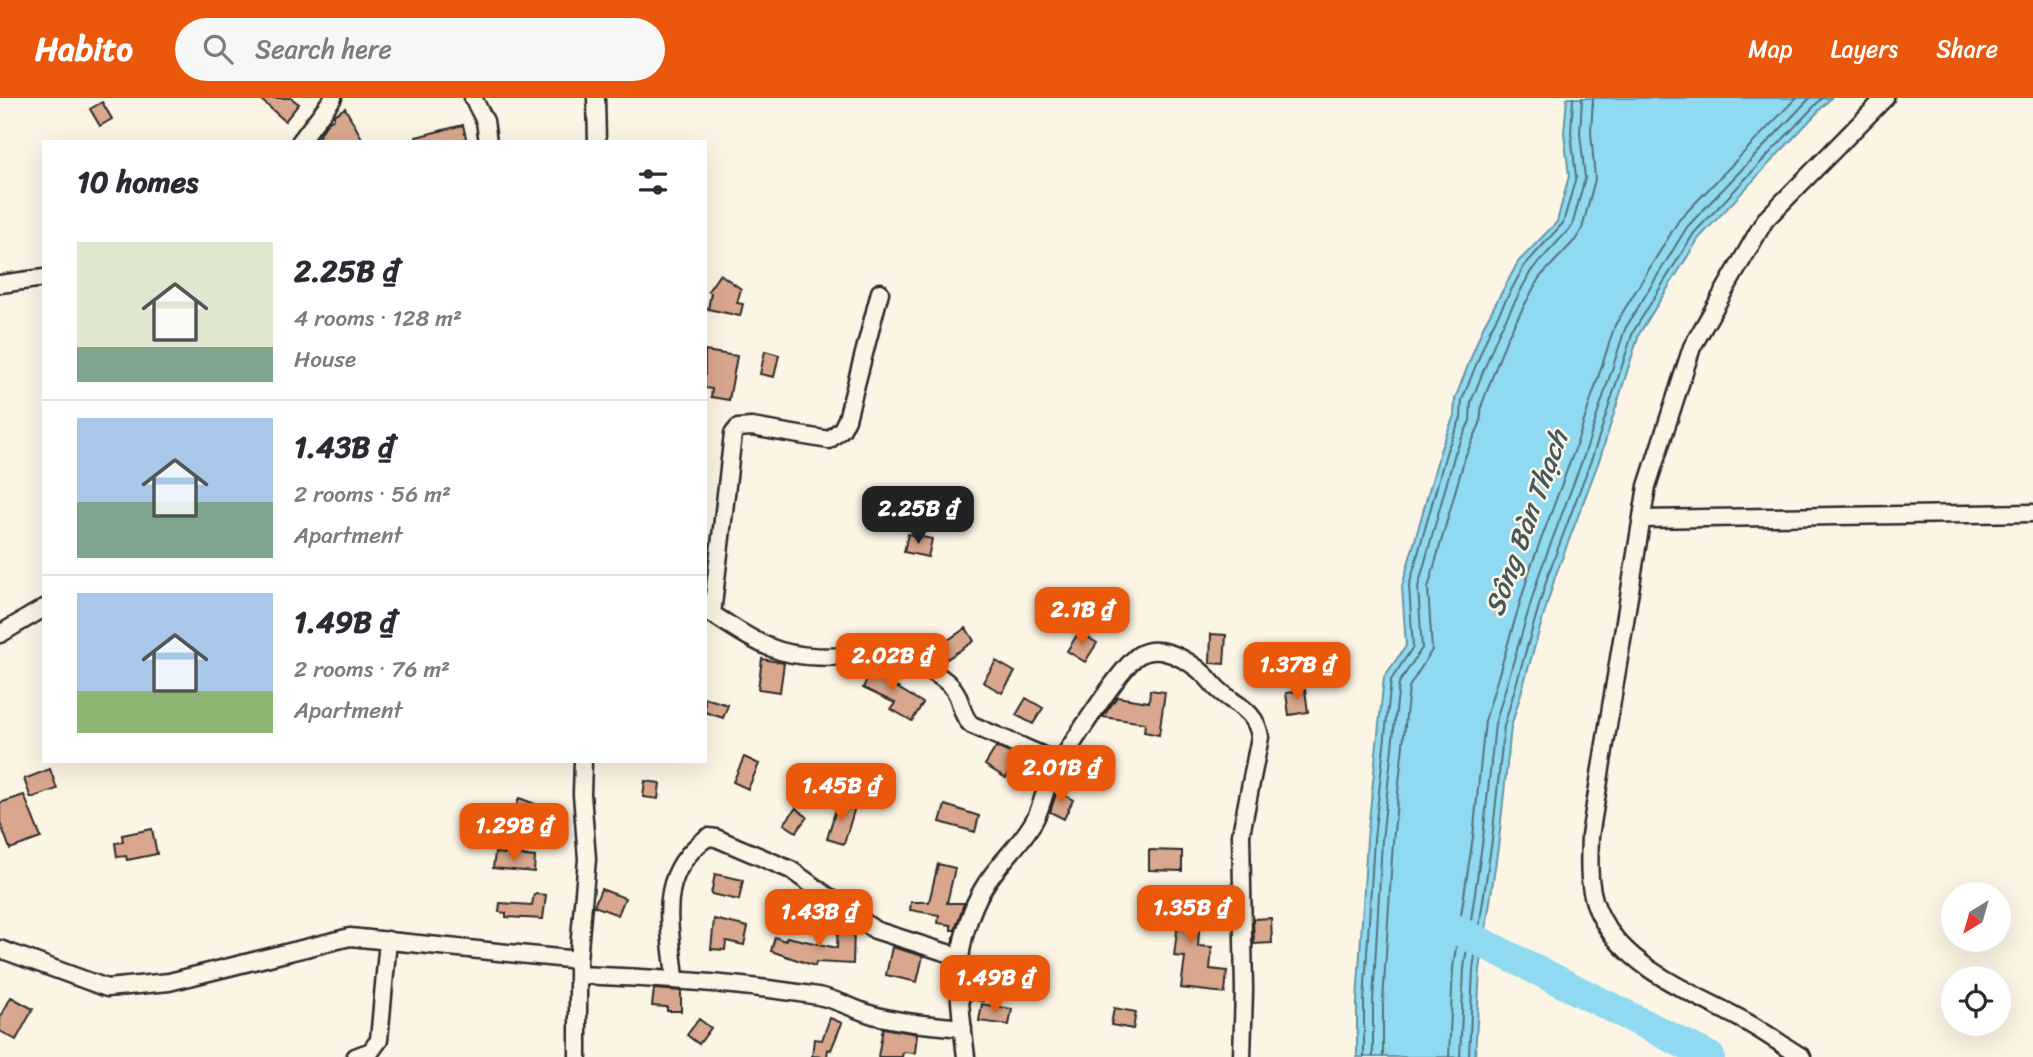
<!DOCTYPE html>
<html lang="en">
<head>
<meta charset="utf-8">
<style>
	:root { --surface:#fff; --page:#f7f7f7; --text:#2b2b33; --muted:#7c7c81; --line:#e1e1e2; --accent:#ea580c }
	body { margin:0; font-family:Sriracha,sans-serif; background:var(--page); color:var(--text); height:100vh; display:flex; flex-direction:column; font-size:26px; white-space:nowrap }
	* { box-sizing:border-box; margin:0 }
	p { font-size:23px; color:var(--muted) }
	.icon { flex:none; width:38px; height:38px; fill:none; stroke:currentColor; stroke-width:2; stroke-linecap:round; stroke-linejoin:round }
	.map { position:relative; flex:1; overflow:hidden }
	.sheet { position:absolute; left:42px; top:42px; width:665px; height:623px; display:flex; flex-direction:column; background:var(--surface); border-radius:0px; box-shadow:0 7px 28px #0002 }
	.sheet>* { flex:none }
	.needle { width:46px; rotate:217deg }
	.fabs { position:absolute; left:1941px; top:784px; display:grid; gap:14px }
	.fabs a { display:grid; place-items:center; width:70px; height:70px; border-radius:50%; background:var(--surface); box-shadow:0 7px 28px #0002; font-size:35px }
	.price { position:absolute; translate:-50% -60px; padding:0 16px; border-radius:14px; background:var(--accent); color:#fff; font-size:23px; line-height:46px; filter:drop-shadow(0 2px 4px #0008) }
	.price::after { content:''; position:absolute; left:50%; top:42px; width:21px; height:16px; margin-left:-10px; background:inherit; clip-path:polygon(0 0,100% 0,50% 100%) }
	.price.active { background:#222; color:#fff }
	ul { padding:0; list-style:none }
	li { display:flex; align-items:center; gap:21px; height:175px; padding:0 35px }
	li+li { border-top:2px solid var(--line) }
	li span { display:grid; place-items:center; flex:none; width:196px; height:140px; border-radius:0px; color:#555 }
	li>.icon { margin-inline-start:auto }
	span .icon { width:84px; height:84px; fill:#fffc; stroke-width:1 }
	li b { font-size:30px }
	h2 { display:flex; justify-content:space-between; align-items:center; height:84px; padding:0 35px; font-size:30px }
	header { display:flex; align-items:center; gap:42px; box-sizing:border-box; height:98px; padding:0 35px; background:var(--accent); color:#fff }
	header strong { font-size:33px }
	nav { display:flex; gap:38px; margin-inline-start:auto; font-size:24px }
	.search { width:490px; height:63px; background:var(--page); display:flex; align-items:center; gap:18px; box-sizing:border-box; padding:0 24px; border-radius:38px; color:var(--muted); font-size:26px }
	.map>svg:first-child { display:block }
</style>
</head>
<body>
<header>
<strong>Habito</strong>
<div class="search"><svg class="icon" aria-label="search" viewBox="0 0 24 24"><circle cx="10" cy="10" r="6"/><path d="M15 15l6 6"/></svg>Search here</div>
<nav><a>Map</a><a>Layers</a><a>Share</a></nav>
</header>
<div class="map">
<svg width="2033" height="959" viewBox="0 0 2033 959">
	<rect width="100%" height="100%" fill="#fcf5e5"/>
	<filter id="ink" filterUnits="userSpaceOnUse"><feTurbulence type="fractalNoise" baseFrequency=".0143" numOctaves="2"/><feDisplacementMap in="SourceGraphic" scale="14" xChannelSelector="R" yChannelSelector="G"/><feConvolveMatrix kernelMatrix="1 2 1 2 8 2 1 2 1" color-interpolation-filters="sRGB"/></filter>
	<g filter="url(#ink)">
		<path fill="#8fdaf0" stroke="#6794a1" stroke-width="2" d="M1567 0H1831L1699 140 1639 236 1600 360 1555 479 1511 629 1499 742 1480 872 1475 959H1357V904L1367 741 1384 579 1406 548 1402 488 1441 350 1454 318 1455 301 1483 229 1518 164 1557 124 1569 78 1564 35Z"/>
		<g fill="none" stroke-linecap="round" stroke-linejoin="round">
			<path stroke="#53717a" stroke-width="2" d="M1364 959V904L1374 741 1391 582 1413 549 1409 488 1447 352 1461 320 1462 302 1490 232 1524 168 1563 125 1576 79 1571 35 1573 0
				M1373 959V904L1382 742 1399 585 1422 550 1418 489 1455 355 1470 323 1471 304 1498 236 1531 173 1572 128 1585 80 1580 35 1582 0
				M1383 959V904L1393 743 1409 589 1432 552 1428 490 1465 359 1480 326 1482 306 1507 240 1539 180 1576 141 1582 131 1595 81 1591 34 1593 0
				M1449 959 1453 869 1473 739 1485 623 1530 471 1575 351 1615 227 1679 122 1796 0
				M1460 959 1464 870 1483 740 1495 626 1540 474 1585 355 1625 231 1687 129 1810 0
				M1469 959 1473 871 1492 742 1504 628 1548 477 1593 357 1633 234 1694 135 1822 0"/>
			<path stroke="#8fdaf0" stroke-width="30" d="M1447 827 1710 959"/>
		</g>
		<path fill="#d9a78d" stroke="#2b2b2b" stroke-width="2" d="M259 0H291L299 6 285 23Z
			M102 4 112 21 100 28 90 11Z
			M345 10 364 44H315L328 24 334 20V17Z
			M463 27 467 44H417L416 39Z
			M720 176 741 191 737 205 743 206 740 218 708 211 711 195 708 193Z
			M705 253 737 258 729 302 711 299 712 291 705 290Z
			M765 253 779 257 774 279 760 276Z
			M908 436 932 441 928 459 904 454Z
			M966 530 974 543 947 561 939 548Z
			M1079 534 1097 545 1085 564 1067 553Z
			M1211 536 1226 537 1224 566 1210 565Z
			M762 561 784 565 780 594 758 591Z
			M996 563 1015 574 1002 595 983 584Z
			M873 567 892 574 888 584 923 605 912 623 891 611 895 605 863 590Z
			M1150 592 1165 594 1159 637 1144 634 1145 625 1103 619 1117 599 1149 604Z
			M1305 592 1308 614 1289 617 1286 595Z
			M705 600 728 607 723 620 705 614Z
			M1026 600 1043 610 1033 626 1016 617Z
			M996 649 1019 659 1006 680 985 667Z
			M744 659 759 666 748 691 733 684Z
			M50 671 57 691 31 700 24 681Z
			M645 683 660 685 658 701 643 699Z
			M1057 693 1073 702 1064 721 1050 714Z
			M24 697 41 740 10 751 0 724V705Z
			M519 700 544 709 539 725 513 717Z
			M838 704 855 709 844 746 827 741Z
			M945 707 979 718 975 734 940 724Z
			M796 710 807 719 796 734 784 726Z
			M152 731 157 756 127 762 126 758 117 759 115 745 123 744 122 737Z
			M1149 752 1182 753V773L1149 772Z
			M495 755 535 759 534 774 493 770Z
			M938 766 955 770 947 805H964L955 832H951V827L938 825 939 817 910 812 911 804H929Z
			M715 776 743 782 739 802 711 796Z
			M601 791 625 800 618 817 594 808Z
			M534 796 546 797 543 821 506 819V815L499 814 500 805 532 807Z
			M1155 799 1201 803 1198 848 1212 849 1210 871 1227 873 1225 895 1181 890 1185 859 1174 858 1178 824 1153 822Z
			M1271 820 1272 845 1254 846 1253 821Z
			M714 821 748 829 744 847 726 843 725 852 711 851Z
			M838 827 854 830 853 866 816 864 815 868 771 853 775 839 785 843 787 839 837 850Z
			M892 849 923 858 917 884 886 877Z
			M970 870 987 874 983 903 970 901Z
			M654 891 681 893V913H667V909L652 908Z
			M11 899 33 911 16 942 0 933V920Z
			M982 906 1012 911 1009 927 979 923Z
			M1114 910 1136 914 1133 931 1111 927Z
			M830 920 842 925 831 952 828 951 827 959 812 958 814 941 822 942Z
			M699 921 711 930 699 946 687 937Z
			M883 930 917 936 915 955 903 954 902 959H878Z"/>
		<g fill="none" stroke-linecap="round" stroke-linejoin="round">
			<g stroke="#2b2b2b" stroke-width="21">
				<path id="minor" d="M473 0 485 23 488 44
					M596 0 597 44
					M300 44 333 0
					M0 186 44 180
					M1642 421 2033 415
					M705 515 712 516C730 527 749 541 769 549 807 565 853 557 893 555 908 560 947 579 955 593 962 603 961 619 972 627L1060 665
					M712 516 733 336 738 330 752 329 829 342 842 331 847 321 880 194
					M0 536 44 510
					M0 851 107 890 169 884 350 839 578 862
					M579 877C659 880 738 885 818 898 837 901 854 912 873 917 902 925 933 927 963 930
					M675 880C670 825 655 776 708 739L716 740 791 772 875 832 960 859
					M355 959 371 953 379 942 388 842
					M578 959V862L587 761 582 696 583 663
					M966 959C961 917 953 868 967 828 971 815 977 800 984 789 998 765 1022 746 1035 721 1041 710 1043 698 1048 687 1059 664 1121 568 1139 557 1163 543 1199 568 1213 586 1229 606 1256 609 1260 639L1241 736 1244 892 1242 959
					M1802 959C1784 948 1766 935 1748 925 1697 896 1631 874 1602 821 1587 795 1589 766 1590 738L1647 388 1692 249 1765 122 1885 0"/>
			</g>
			<use href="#minor" stroke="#fcf5e5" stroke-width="16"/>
		</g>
	</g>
	<g text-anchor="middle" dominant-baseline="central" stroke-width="5" stroke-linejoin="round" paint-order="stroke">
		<g font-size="28" font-style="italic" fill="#44575c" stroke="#fcf5e5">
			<text transform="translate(1526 425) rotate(-70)">Sông Bàn Thạch</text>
		</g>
	</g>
</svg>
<div class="fabs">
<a><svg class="needle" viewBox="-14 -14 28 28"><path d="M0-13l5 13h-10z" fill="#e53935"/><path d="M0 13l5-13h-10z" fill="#7c7c81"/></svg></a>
<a><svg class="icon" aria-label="locate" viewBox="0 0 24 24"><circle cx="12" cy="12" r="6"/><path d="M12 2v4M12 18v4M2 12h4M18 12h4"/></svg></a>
</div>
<b class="price active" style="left:918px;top:448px">2.25B ₫</b>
<b class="price" style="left:1082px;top:549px">2.1B ₫</b>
<b class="price" style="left:892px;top:595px">2.02B ₫</b>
<b class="price" style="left:1297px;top:604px">1.37B ₫</b>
<b class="price" style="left:1061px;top:707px">2.01B ₫</b>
<b class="price" style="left:841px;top:725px">1.45B ₫</b>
<b class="price" style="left:514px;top:765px">1.29B ₫</b>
<b class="price" style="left:1191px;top:847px">1.35B ₫</b>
<b class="price" style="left:819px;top:851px">1.43B ₫</b>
<b class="price" style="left:995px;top:917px">1.49B ₫</b>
<section class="sheet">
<h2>10 homes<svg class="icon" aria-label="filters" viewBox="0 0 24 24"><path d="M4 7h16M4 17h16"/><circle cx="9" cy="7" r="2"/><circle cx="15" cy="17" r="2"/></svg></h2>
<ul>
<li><span style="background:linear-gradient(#dfe7d0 75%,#7fa58c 0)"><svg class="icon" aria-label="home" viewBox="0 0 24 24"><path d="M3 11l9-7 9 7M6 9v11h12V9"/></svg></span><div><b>2.25B ₫</b><p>4 rooms · 128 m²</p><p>House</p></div></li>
<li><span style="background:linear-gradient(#a9c7e8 60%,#7fa58c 0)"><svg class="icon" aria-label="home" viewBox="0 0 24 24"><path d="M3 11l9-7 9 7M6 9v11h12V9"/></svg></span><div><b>1.43B ₫</b><p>2 rooms · 56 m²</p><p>Apartment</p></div></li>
<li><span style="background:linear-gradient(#a9c7e8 70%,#8fb573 0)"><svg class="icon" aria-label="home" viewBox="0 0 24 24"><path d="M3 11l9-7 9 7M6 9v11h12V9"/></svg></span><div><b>1.49B ₫</b><p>2 rooms · 76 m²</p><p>Apartment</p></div></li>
</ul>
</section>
</div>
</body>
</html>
